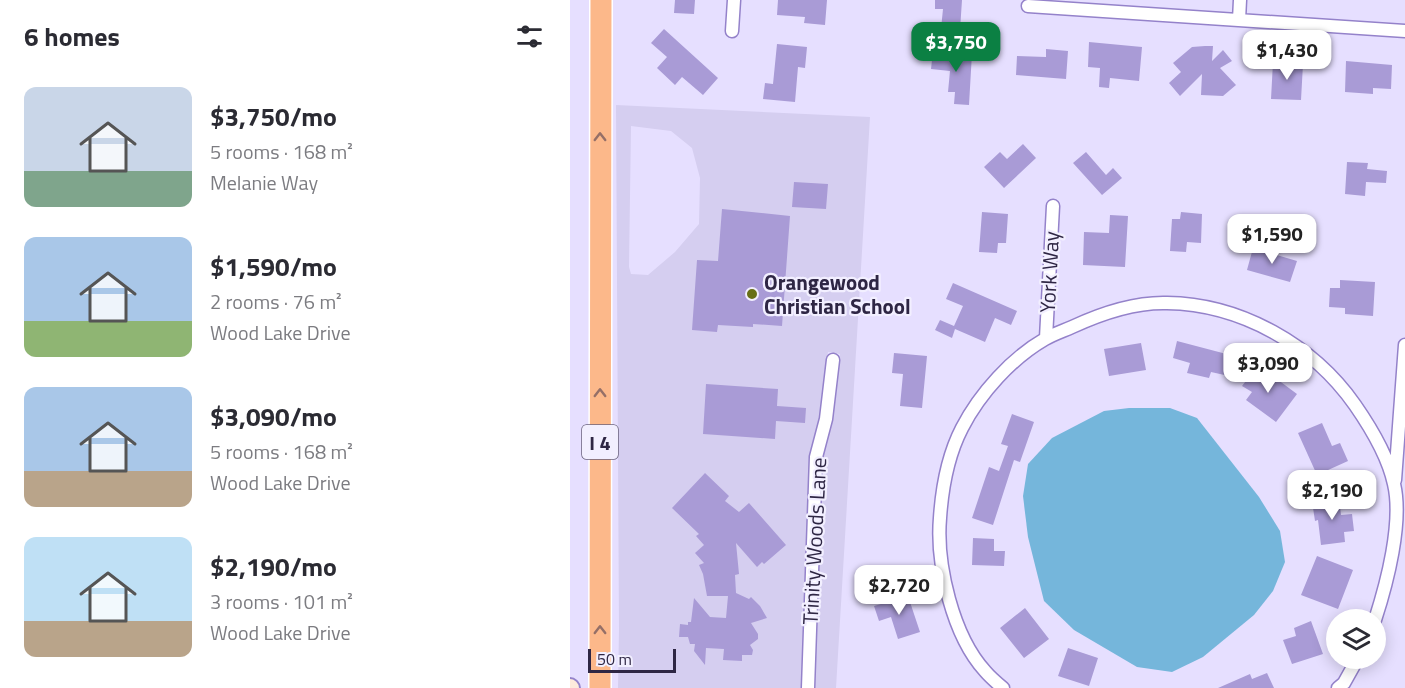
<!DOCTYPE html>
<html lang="en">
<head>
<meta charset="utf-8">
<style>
	:root { --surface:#fff; --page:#f2f2f3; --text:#2b2b33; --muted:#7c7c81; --accent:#0b8043 }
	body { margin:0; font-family:"Titillium Web",sans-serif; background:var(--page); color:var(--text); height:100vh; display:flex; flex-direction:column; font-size:22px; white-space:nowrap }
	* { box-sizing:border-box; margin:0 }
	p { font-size:20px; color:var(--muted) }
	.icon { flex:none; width:33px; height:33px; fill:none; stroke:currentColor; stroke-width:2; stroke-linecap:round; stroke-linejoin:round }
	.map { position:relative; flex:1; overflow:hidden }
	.panel { display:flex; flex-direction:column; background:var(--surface); width:570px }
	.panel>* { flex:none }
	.controls { position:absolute; left:756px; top:609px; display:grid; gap:12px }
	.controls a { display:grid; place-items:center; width:60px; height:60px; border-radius:50%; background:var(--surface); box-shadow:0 3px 15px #0003; font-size:30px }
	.scale { position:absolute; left:18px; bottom:15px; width:88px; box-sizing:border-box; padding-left:6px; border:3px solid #2e2644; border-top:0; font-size:16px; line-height:21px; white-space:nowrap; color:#2e2644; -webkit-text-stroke:4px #f2efff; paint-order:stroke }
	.price { position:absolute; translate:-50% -51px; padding:0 14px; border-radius:12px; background:#fff; color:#222; font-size:20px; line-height:39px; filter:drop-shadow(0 2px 3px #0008) }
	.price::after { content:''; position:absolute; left:50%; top:36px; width:18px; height:14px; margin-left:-9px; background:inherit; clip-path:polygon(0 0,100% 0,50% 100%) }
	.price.on { background:var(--accent); color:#fff }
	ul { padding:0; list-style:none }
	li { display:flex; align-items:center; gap:18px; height:150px; padding:0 24px }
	li span { display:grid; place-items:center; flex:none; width:168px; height:120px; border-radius:12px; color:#555 }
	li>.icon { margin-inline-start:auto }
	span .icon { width:72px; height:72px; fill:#fffc; stroke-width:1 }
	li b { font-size:26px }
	h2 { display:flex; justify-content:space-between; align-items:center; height:72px; padding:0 24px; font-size:26px }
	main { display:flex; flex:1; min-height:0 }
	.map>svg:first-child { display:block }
</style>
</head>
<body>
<main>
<section class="panel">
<h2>6 homes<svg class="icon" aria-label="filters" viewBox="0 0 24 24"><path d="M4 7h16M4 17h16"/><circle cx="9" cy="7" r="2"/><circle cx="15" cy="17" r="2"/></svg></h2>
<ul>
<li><span style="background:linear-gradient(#c9d6e8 70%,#7fa58c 0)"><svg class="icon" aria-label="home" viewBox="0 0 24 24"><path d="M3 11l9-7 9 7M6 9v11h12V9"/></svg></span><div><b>$3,750/mo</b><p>5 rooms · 168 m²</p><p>Melanie Way</p></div></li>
<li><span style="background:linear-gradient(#a9c7e8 70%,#8fb573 0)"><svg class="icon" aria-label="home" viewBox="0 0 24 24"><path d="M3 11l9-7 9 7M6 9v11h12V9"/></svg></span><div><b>$1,590/mo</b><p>2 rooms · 76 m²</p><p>Wood Lake Drive</p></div></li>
<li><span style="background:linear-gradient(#a9c7e8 70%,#b9a48a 0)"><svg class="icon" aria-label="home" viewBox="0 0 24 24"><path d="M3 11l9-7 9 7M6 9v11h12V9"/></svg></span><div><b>$3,090/mo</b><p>5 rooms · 168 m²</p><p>Wood Lake Drive</p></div></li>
<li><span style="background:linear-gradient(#bfe0f5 70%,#b9a48a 0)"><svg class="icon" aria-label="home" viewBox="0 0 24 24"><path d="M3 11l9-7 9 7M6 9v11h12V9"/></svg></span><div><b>$2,190/mo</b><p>3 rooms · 101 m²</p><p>Wood Lake Drive</p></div></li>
</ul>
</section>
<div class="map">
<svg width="835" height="688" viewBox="0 0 835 688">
	<rect width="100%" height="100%" fill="#e6dfff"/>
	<path fill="#d5cef0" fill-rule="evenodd" d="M46 105 300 117 266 688H244L252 458 262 420 270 354 258 352 250 417 240 457 232 688H48L49 629ZM61 126 101 131 122 148 130 178 129 224 105 252 78 275 61 274 59 267Z"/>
	<path fill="#75b6db" d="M559 408H600L627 418 689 497 710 531 715 562 703 591 684 615 633 657 602 672 567 667 504 630 474 601 458 537 453 496 458 464 482 438 534 411Z"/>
	<path fill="#a99bd6" d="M105 0H125L124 14 104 13Z
		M208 0H257L255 25 234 23 235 17 207 15Z
		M365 0H392L390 30 371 29 373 9H365Z
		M94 29 148 78 133 95 112 77 105 85 87 68 97 57 81 43Z
		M519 42 572 47 569 81 540 78 539 88 529 87 530 68 518 67Z
		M207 44 237 47 235 68 228 67 225 102 193 99 195 83 203 84Z
		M635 46H643L642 61 653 50 662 61 650 68 666 85 653 96 631 95 632 74 610 96 599 83 611 72 603 63 622 47Z
		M476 49 498 51 496 79 446 75 447 56 476 57Z
		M363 51 402 53 399 105 384 104 385 92H378L380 71 361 69Z
		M776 61 822 65 821 89 803 88V94L775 92Z
		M703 62 733 64 731 100 701 99Z
		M453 144 466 158 434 188 414 167 430 152 437 159Z
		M516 152 536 175 543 168 552 178 532 195 503 163Z
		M777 162 798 163 797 169 817 171 816 183 796 182 795 196 775 194Z
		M224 182 258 184 256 209 222 207Z
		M152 209 220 216 212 326 183 324V327L148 325 147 332 122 330 127 260 148 261Z
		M412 212 438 214 436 243H428L427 253 409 252Z
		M611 212 632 214 631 243 617 242 616 252 600 251 602 219H610Z
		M540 215 558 216 555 267 513 265 514 232 539 233Z
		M683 248 727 261 720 282 677 270Z
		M770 280 805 282 803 316 775 314V308L759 307 760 288H770Z
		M383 283 447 311 441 325 425 318 415 342 385 329 382 338 365 330 370 320 384 326 393 306 376 299Z
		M607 341 664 356 659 376 641 372 639 378 617 373 620 363 603 358Z
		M571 343 576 370 539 376 534 349Z
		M324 353 357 356 352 408 330 406 333 374 322 373Z
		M688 365 727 394 706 422 676 400 682 392 672 386Z
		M136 384 208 389 207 406 236 408 235 423 206 421 205 439 133 434Z
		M442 414 464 422 450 462 444 460 423 525 402 518 419 467 429 471 438 446 431 444Z
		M752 423 762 446 770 443 778 461 747 475 728 433Z
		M135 473 159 496 155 501 169 512 179 503 216 545 194 564 192 562 187 567 166 543 169 574 165 575 166 593 179 599 181 597 190 606 197 618 181 623 188 634V639L180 645 183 650 182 655H172V661L153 660 154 649 136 648 135 665 124 651 125 644H120L118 637H109L110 624 118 625V622H121L124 598 140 617 156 618 158 596H137L133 574 129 565 134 563 125 553 134 545 126 536 129 534 102 508Z
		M769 498 771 515 782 514 784 531 774 532 775 542 751 545 748 520 745 521 742 501Z
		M403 538 424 539V551H435L434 566 402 565Z
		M747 556 783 570 768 609 731 595Z
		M338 596 350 632 328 639 321 617 309 621 304 606Z
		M455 608 479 639 454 658 430 628Z
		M741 621 753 654 722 664 713 640 726 636 724 628Z
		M498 648 528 658 519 686 488 676Z
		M697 673 704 688H648L680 674 682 679Z"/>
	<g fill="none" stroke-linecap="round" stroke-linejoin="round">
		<g stroke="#9482ca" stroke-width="15">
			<path id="minor" d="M458 6 835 31
				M669 20 670 0
				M162 31 164 0
				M476 338 483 206
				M825 480 835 345
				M238 688 246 457 256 419 263 360
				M433 688C427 683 420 677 415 671 383 636 366 565 370 518 372 488 378 455 392 428 410 393 442 358 475 339 484 334 493 331 502 327 532 313 564 302 597 303 671 304 743 345 785 405 801 428 818 456 824 484 833 522 817 583 805 620
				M768 688 774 683 788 658"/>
		</g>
		<g stroke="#9482ca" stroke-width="20">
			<path id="secondary" d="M0 687 1 688"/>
		</g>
		<g stroke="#fff" stroke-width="24">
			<path id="motorway" d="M30 688 31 0"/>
		</g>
		<use href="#minor" stroke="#fff" stroke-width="12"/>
		<use href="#secondary" stroke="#feeadc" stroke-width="16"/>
		<use href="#motorway" stroke="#fcb88a" stroke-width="21"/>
	</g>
	<defs><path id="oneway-chevron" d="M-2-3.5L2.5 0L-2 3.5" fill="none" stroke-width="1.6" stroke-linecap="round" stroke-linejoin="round" transform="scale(1.5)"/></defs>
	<g stroke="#956f67">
		<use href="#oneway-chevron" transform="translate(30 137) rotate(-90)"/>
		<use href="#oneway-chevron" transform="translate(30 393) rotate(-90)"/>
		<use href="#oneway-chevron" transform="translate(30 630) rotate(-90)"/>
	</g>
	<circle fill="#676f17" stroke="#f2efff" stroke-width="2" cx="182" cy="294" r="6"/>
	<g text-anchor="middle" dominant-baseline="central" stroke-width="4.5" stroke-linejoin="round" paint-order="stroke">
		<rect fill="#f2efff" stroke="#69627c" stroke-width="1.5" x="12" y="425" width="36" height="34" rx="4.5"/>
		<g font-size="20" font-weight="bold" fill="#2e2644">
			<text x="30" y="442">I 4</text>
		</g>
		<g font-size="21" fill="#2e2644" stroke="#f2efff">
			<text transform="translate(479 272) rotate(-87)">York Way</text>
			<text transform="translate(244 541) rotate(-87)">Trinity Woods Lane</text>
		</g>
		<g font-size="21" font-weight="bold" fill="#2e2644" stroke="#f2efff" text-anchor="start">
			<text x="194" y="282">Orangewood<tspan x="194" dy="24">Christian School</tspan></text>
		</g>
	</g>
</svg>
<div class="controls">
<a><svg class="icon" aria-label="layers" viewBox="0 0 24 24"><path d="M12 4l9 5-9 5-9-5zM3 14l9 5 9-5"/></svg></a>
</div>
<div class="scale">50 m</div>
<b class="price on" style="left:386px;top:73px">$3,750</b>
<b class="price" style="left:717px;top:81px">$1,430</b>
<b class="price" style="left:702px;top:265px">$1,590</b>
<b class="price" style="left:698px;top:394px">$3,090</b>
<b class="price" style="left:762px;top:521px">$2,190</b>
<b class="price" style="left:329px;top:616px">$2,720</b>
</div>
</main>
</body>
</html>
